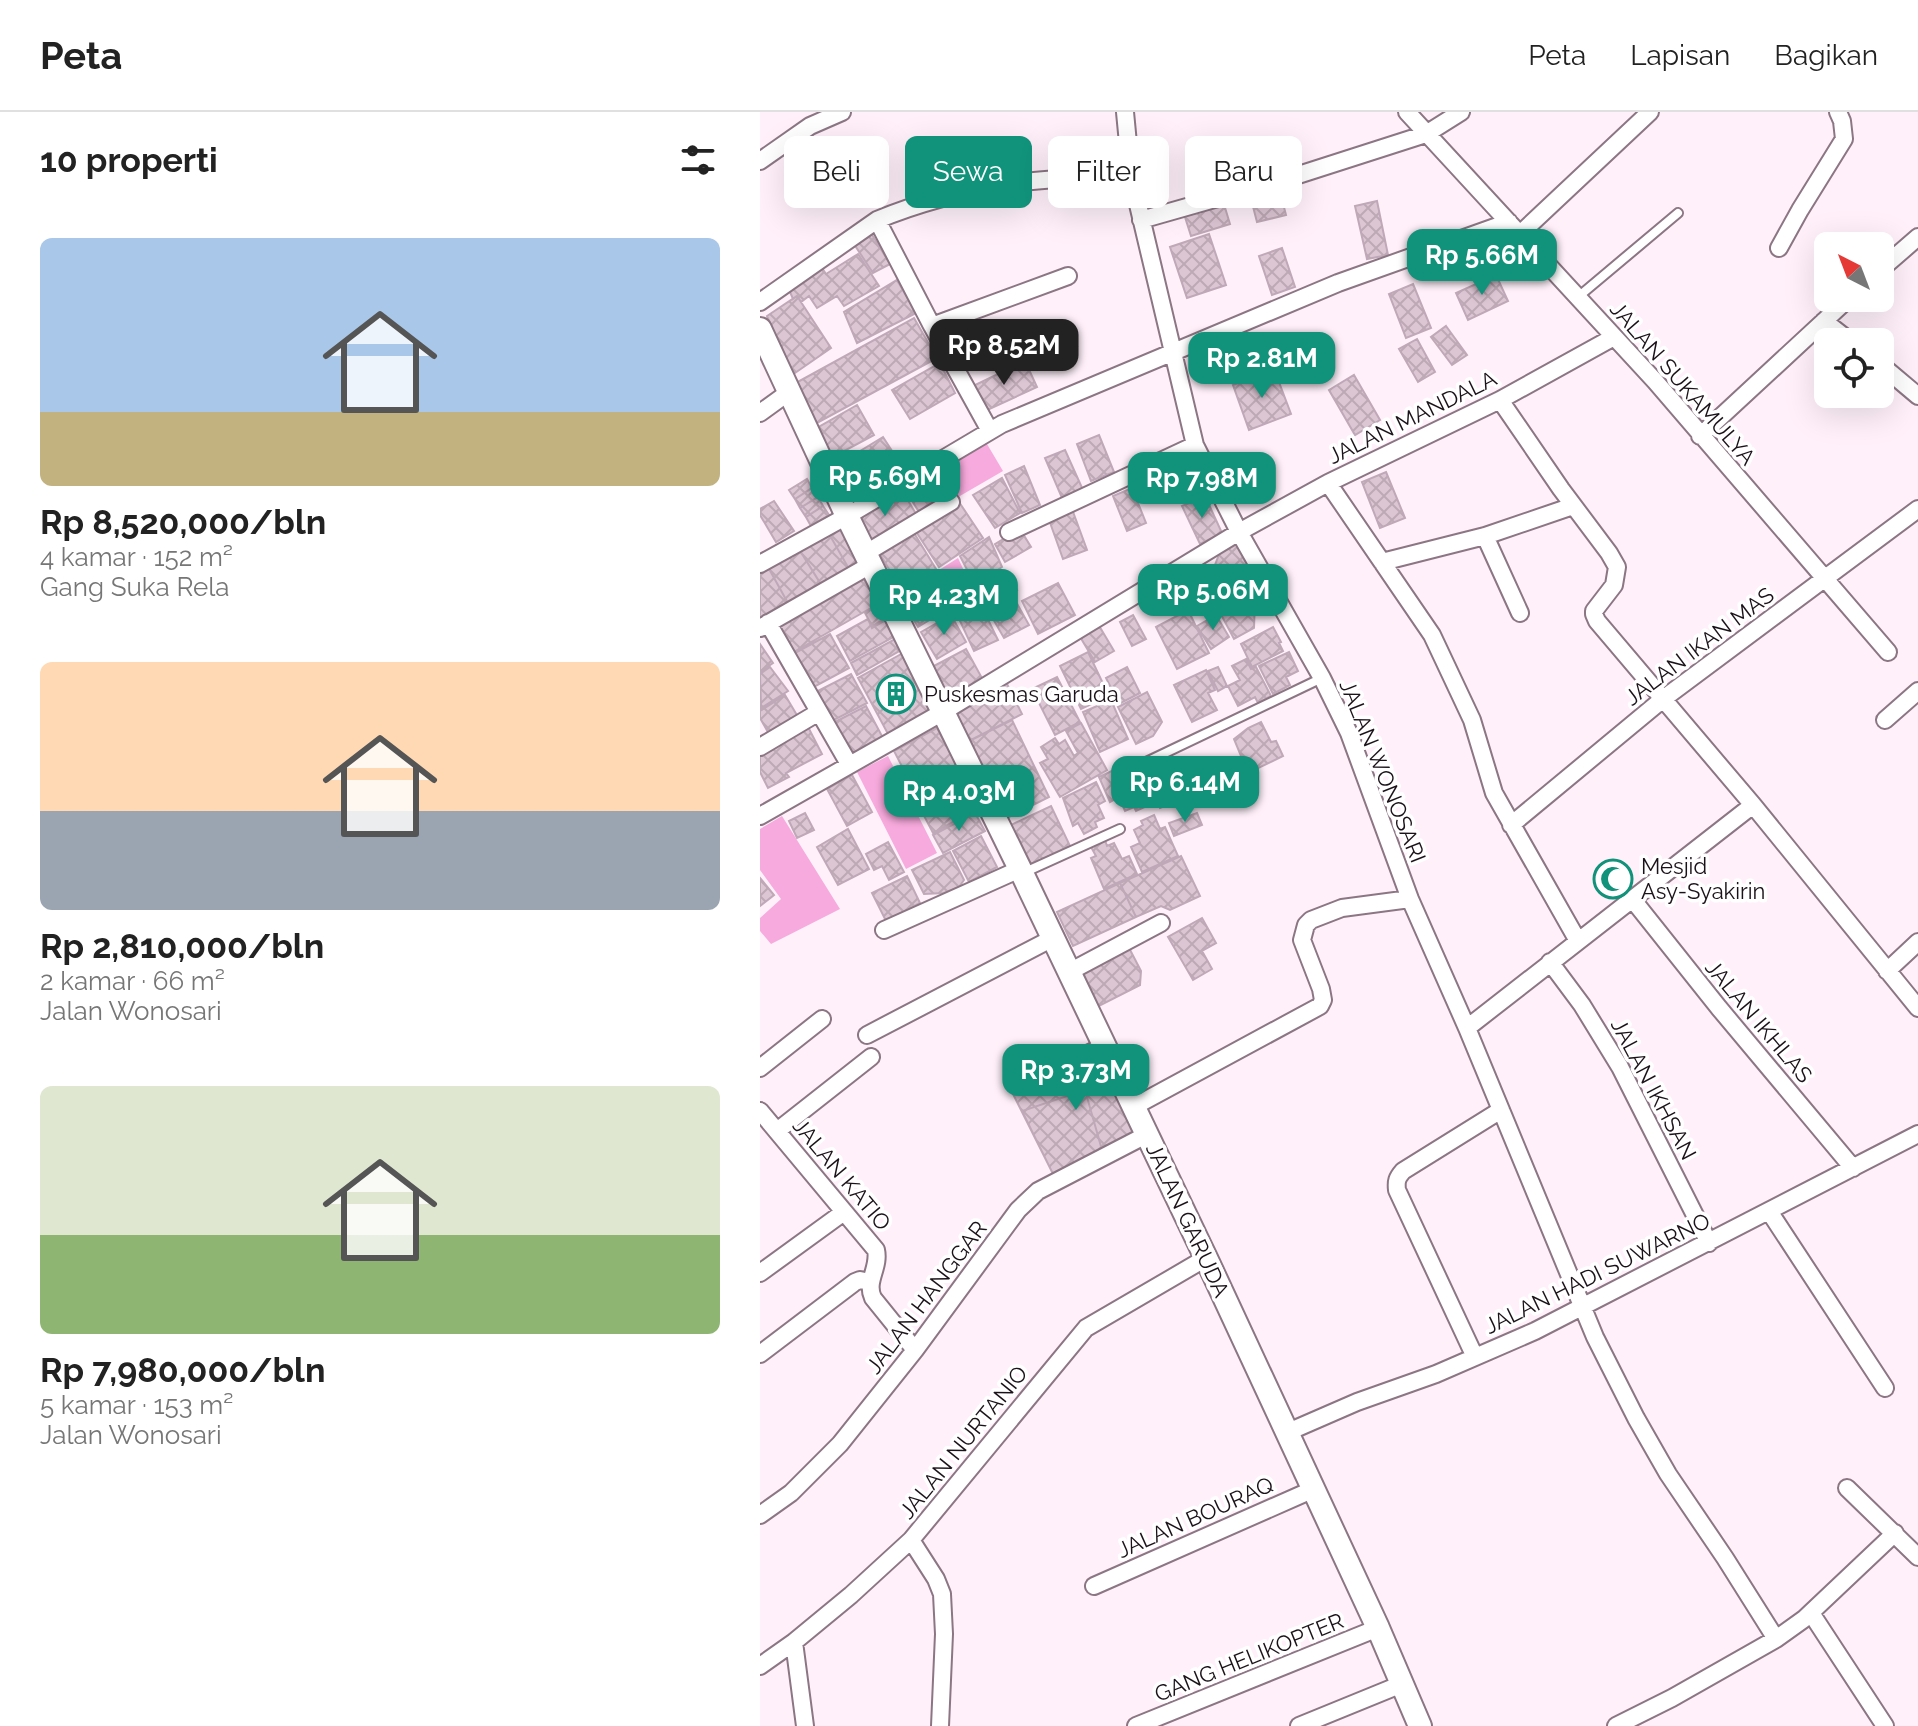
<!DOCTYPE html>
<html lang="id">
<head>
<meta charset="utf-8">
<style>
	:root { --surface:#fff; --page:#f6f6f6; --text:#222; --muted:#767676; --line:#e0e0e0; --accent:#11927a }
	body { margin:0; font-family:Raleway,sans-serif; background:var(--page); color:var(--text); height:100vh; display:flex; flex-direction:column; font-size:30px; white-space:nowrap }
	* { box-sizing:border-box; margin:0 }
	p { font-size:26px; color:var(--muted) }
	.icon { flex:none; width:44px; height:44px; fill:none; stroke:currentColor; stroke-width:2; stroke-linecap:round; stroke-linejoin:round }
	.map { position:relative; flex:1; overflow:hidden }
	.drawer { display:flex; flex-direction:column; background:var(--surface); width:760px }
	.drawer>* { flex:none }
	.banner { position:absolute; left:24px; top:24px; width:760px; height:72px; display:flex; gap:16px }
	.needle { width:52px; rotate:318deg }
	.tools { position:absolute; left:1054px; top:120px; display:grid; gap:16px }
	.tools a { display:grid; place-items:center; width:80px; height:80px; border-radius:12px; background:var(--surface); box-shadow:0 8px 32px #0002; font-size:40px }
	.price { position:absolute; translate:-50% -68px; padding:0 18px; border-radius:16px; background:var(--accent); color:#fff; font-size:26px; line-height:52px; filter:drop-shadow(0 2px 4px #0008) }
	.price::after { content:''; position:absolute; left:50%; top:48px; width:24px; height:18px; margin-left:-12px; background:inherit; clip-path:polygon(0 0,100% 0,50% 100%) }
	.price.current { background:#222; color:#fff }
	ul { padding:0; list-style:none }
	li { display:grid; align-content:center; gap:16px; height:424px; padding:0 40px }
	li span { display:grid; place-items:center; height:248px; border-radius:12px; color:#555 }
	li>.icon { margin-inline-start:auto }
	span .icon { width:144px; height:144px; fill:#fffc; stroke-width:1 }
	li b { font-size:34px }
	h2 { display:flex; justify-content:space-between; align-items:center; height:96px; padding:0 40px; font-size:34px }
	.pill { padding:0 28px; border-radius:12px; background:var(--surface); box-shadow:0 8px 32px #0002; font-size:28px; line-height:72px }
	.pill.current { background:var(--accent); color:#fff }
	header { display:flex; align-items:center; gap:48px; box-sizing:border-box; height:112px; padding:0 40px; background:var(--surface); border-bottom:2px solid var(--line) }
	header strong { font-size:38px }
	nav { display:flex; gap:44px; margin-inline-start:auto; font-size:28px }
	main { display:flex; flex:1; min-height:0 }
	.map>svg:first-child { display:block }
</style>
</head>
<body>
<header>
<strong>Peta</strong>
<nav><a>Peta</a><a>Lapisan</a><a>Bagikan</a></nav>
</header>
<main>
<section class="drawer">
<h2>10 properti<svg class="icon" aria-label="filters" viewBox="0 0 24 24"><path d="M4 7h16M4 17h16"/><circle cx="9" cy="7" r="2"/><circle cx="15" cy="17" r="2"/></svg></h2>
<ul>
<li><span style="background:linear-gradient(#a9c7e8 70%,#c2b280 0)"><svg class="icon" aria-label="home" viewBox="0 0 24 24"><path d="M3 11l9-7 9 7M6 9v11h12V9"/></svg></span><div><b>Rp 8,520,000/bln</b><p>4 kamar · 152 m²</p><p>Gang Suka Rela</p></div></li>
<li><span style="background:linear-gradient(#ffd9b3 60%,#9aa5b1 0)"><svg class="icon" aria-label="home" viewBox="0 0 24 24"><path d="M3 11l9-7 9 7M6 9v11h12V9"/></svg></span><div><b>Rp 2,810,000/bln</b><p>2 kamar · 66 m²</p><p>Jalan Wonosari</p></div></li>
<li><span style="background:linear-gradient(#dfe7d0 60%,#8fb573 0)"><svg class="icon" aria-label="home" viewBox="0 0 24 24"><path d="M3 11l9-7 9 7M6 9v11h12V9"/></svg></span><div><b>Rp 7,980,000/bln</b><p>5 kamar · 153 m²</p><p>Jalan Wonosari</p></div></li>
</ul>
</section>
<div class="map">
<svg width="1158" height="1614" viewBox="0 0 1158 1614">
	<defs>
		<pattern id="building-cross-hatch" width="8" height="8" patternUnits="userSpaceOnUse" patternTransform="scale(2)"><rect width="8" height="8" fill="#ddc6d4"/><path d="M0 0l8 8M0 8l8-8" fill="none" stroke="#bda9b5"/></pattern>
	</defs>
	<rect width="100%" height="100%" fill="#fff0f9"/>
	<path fill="#f7aadd" d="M224 327 243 359 193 388 173 357Z
		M198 446 215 482 199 491 179 458Z
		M128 644 177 741 146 757 97 660Z
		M22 704 80 797 11 832 0 819V806L21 787 0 758V717Z"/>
	<path fill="url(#building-cross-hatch)" stroke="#bfa8b7" stroke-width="2" d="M518 72 526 103 497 110 489 79Z
		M463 89 470 112 431 124 424 102Z
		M617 89 628 143 607 147 595 94Z
		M111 121 130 152 113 161 94 132Z
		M449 122 466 173 427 186 410 135Z
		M522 136 535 175 512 183 499 144Z
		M98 142 119 174 84 194 77 184 57 196 49 184 41 190 37 184 33 187 30 180 33 173 60 153 66 162Z
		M736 163 748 189 708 208 696 181Z
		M137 168 156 201 97 231 84 200Z
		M653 172 671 216 646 226 629 182Z
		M37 184 71 236 32 263 7 204Z
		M154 206 177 246 53 313 34 272Z
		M305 210 317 234 283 251 271 227Z
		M686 214 707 243 692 253 671 225Z
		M657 227 675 260 658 270 639 237Z
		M265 249 277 275 223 300 211 275Z
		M180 251 195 281 150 307 132 278Z
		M514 257 531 302 489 318 473 273Z
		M594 263 620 308 595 323 569 278Z
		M97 293 114 323 73 345 57 316Z
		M339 323 354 360 331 369 317 332Z
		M123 325 147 362 104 389 82 350Z
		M305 338 323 378 302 386 285 346Z
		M264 354 280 393 262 401 245 363Z
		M169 358 188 389 162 405 143 374Z
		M626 360 645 406 620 416 602 370Z
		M242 366 260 401 235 416 213 383Z
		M47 367 52 376 35 387 29 378Z
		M140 375 159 407 110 437 91 405Z
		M52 376 58 385 40 396 35 387Z
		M372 376 386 411 367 419 353 384Z
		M445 384 462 421 440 432 422 394Z
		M58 385 63 394 46 405 40 396Z
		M14 389 34 419 16 430 0 403V397Z
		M199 390 223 426 179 455 155 418Z
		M63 394 69 403 51 414 46 405Z
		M312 397 327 438 303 447 288 405Z
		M80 414 101 450 89 457 68 420Z
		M151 416 176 457 148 475 142 464 136 469 117 437Z
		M260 417 271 435 245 450 235 432Z
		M68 420 89 457 62 474 39 437Z
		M229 425 242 455 215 473 200 444Z
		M476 431 494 464 469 478 455 453 460 440Z
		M39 437 62 474 29 493 8 455Z
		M453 454 469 483 453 492 437 463Z
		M8 455 29 493 0 510V459Z
		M247 461 257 478 251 481 269 513 244 526 217 479Z
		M434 461 451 493 433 503 416 471Z
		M101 462 118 492 32 541 15 511Z
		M172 464 191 495 158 515 139 484Z
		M298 471 315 503 278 522 262 489Z
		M485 471 495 488 494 516 474 527 456 493 472 484 470 480Z
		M217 485 238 528 214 539 194 496Z
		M119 493 126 506 112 514 105 501Z
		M428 498 449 541 417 557 396 515Z
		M191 503 206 530 177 547 161 520Z
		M373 503 386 527 372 534 360 510Z
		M456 503 469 525 451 537 437 514Z
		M108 507 112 516 126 508 135 524 90 549 77 524Z
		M338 512 354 539 335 550 319 523Z
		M513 515 521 530 519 531 523 539 492 555 481 532Z
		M70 522 89 556 52 576 33 542Z
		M135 527 141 538 97 563 91 551Z
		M0 532 13 551 0 560Z
		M206 537 223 568 188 587 172 555Z
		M328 540 349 584 321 597 300 554Z
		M529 540 538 559 526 565 530 573 513 582 499 554Z
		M143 541 173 598 128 622 98 566Z
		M486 547 491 557 496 555 511 584 498 591 495 585 478 594 468 574 480 568 472 554Z
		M10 555 28 579 1 596 0 562Z
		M367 555 380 581 359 592 346 566Z
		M458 555 467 574 458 579 448 559Z
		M446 558 455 578 448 581 457 598 432 610 414 573Z
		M91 562 107 591 70 610 54 581Z
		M297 565 320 610 295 623 272 577Z
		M246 570 262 602 205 631 190 599Z
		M387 580 402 610 393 624 376 632 358 595Z
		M25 583 38 605 9 622 0 606V599Z
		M351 588 368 627 340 640 323 600Z
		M106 594 123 626 88 644 71 612Z
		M252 608 289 685 243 708 205 631Z
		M501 610 511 630 516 629 523 644 488 661 474 627 488 616Z
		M321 611 347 658 300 685 280 651 288 647 281 635 295 626 299 632 305 628 314 644 318 641 306 619Z
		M47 613 62 642 26 661 29 665 8 676 0 660V637Z
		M177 616 207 672 163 695 134 639Z
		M375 648 388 677 383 680 389 693 376 699 374 695 365 699 359 685 350 690 339 665Z
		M405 649 411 662 417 659 422 671 419 672 422 677 418 679 421 687 400 696 386 665 394 662 391 655Z
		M92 663 112 700 87 714 67 677Z
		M336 670 345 689 338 693 344 706 335 710 337 715 324 722 318 711 313 714 303 686Z
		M208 675 219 696 173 721 162 700Z
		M291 694 310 734 268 754 249 714Z
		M45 701 54 718 37 726 29 709Z
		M215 701 225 719 183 741 173 723Z
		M437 701 442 713 414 724 409 711Z
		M394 703 400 717 405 715 418 744 382 760 371 735 380 731 374 718 383 713 381 709Z
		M88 717 109 757 78 773 57 735Z
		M221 724 237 755 209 770 193 739Z
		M345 728 347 734 354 731 362 747 369 744 377 762 344 777 331 746 336 744 331 735Z
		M128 730 144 760 129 768 122 754 114 758 106 742Z
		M190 740 204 768 199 775 184 781 164 782 152 758Z
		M421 744 440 784 410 798 401 794 376 805 360 771Z
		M147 764 160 791 126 809 112 781Z
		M0 766 14 783 0 794Z
		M360 771 376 805 313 834 297 800Z
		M442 806 456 831 442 839 452 857 433 868 408 825Z
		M367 832 381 859 380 873 335 896 316 859Z
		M339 937 379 1020 293 1062 252 980Z
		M325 978 342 1038 293 1062 262 999Z"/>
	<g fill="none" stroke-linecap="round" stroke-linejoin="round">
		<g stroke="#8c7684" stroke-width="12">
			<path id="lane" d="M818 185 918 101
				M384 651 562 566
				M263 761 360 717
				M258 972 343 930"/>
		</g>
		<g stroke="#8c7684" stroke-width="20">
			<path id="street" d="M365 0 371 63 435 333 479 420 562 566 589 621 650 787 707 916 835 1225 876 1306 908 1362 965 1446 1016 1527 912 1586 856 1614
				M647 0 895 269 1128 540
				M0 49 50 14 82 0
				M117 108 172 214 230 319
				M381 108 532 65 666 22 701 0
				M760 122 890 0
				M1019 136 1040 98 1084 27 1082 9 1078 0
				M1120 158 1158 125
				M0 190 117 108C158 91 204 79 248 72 288 66 330 66 371 63
				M1064 209 1091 230
				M172 214 308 164
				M1120 252 1158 284
				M740 288 801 377 849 441 857 455 854 473 834 499V502L837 509 993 693 1158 896
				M0 301 29 280
				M940 324 1089 186
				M568 371 672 523 712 608 734 681 818 829
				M249 420 435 333
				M725 424 760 501
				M106 441 191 390
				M622 450 725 424 813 394
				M0 452 87 404 242 312 578 171 749 110
				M8 511 89 652
				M0 516 112 452
				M1125 608 1158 579
				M0 635 59 600
				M0 704 183 600 479 420 568 371 740 288 854 225
				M751 713 903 587 1158 397
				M873 788 959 896 1093 1056
				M124 818 260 757
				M790 850 822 893 860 955 949 1131
				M1127 859 1158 830
				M309 860 401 811
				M707 916 993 693
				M107 923 293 826
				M0 956 62 907
				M375 994 560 894 563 888 561 877 542 828 546 813 551 808 582 796 650 787
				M0 999 116 1138C120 1156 105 1169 113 1186L155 1238
				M17 1019 111 945
				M1009 1099 1125 1276
				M0 1161 84 1100
				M0 1242 95 1170 100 1168 110 1170
				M715 1245 637 1078C636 1069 637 1066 643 1059L741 998
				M528 1320 597 1290 676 1262 775 1219 1158 1022
				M1087 1376 1158 1445
				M0 1403 31 1381 80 1332 155 1238 258 1098 278 1079 388 1022
				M151 1428 176 1467 182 1482 184 1522 180 1614
				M334 1474 554 1377
				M1051 1501 1125 1614
				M1016 1527 1044 1507 1135 1421
				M34 1530 45 1614
				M0 1554 34 1530 91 1483 151 1428 326 1216 446 1146
				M376 1614 618 1516
				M539 1614 642 1572"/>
		</g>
		<g stroke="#8c7684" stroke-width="26">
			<path id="secondary" d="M0 217 87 404 260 757 446 1146 618 1516 660 1614"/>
		</g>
		<use href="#lane" stroke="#fff" stroke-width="8"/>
		<use href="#street" stroke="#fff" stroke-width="16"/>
		<use href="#secondary" stroke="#fff" stroke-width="22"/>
	</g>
	<defs>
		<g id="building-ring" transform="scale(2)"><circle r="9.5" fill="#fff" stroke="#11927a" stroke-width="1.5"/><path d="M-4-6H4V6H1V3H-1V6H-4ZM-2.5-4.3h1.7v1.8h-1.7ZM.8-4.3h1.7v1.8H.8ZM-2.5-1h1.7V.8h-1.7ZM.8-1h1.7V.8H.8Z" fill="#11927a"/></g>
		<g id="mosque-ring" transform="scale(2)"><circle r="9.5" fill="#fff" stroke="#11927a" stroke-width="1.5"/><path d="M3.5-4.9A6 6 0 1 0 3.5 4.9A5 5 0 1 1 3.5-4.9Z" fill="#11927a"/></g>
	</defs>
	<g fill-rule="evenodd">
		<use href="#building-ring" x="136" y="582"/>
		<use href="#mosque-ring" x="853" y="767"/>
	</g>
	<g text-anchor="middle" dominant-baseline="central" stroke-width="7" stroke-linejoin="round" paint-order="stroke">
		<g font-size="22" fill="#1a1218" stroke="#fff">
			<text transform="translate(923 271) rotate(49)">JALAN SUKAMULYA</text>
			<text transform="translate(652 305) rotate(-26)">JALAN MANDALA</text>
			<text transform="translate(939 534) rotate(-37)">JALAN IKAN MAS</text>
			<text transform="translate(623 659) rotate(68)">JALAN WONOSARI</text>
			<text transform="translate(999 909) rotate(50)">JALAN IKHLAS</text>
			<text transform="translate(894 977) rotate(62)">JALAN IKHSAN</text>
			<text transform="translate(82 1062) rotate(50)">JALAN KATIO</text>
			<text transform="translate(428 1108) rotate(65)">JALAN GARUDA</text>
			<text transform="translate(837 1161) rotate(-26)">JALAN HADI SUWARNO</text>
			<text transform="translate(166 1185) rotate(-53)">JALAN HANGGAR</text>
			<text transform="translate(203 1330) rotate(-51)">JALAN NURTANIO</text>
			<text transform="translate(435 1405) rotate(-24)">JALAN BOURAQ</text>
			<text transform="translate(489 1545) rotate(-22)">GANG HELIKOPTER</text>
		</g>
		<g font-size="22" fill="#1a1218" stroke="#fff" text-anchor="start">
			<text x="164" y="582">Puskesmas Garuda</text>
			<text x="881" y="754">Mesjid<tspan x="881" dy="25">Asy-Syakirin</tspan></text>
		</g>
	</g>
</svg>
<div class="tools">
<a><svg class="needle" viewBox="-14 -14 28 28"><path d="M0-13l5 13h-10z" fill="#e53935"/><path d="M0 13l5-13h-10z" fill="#767676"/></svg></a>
<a><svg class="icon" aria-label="locate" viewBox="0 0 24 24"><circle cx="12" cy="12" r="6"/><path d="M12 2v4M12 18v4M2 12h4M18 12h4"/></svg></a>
</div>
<b class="price" style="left:722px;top:185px">Rp 5.66M</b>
<b class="price current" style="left:244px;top:275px">Rp 8.52M</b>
<b class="price" style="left:502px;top:288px">Rp 2.81M</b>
<b class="price" style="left:125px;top:406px">Rp 5.69M</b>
<b class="price" style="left:442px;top:408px">Rp 7.98M</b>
<b class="price" style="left:453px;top:520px">Rp 5.06M</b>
<b class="price" style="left:184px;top:525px">Rp 4.23M</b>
<b class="price" style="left:425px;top:712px">Rp 6.14M</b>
<b class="price" style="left:199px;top:721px">Rp 4.03M</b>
<b class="price" style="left:316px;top:1000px">Rp 3.73M</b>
<div class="banner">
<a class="pill">Beli</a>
<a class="pill current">Sewa</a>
<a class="pill">Filter</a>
<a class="pill">Baru</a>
</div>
</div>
</main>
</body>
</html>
